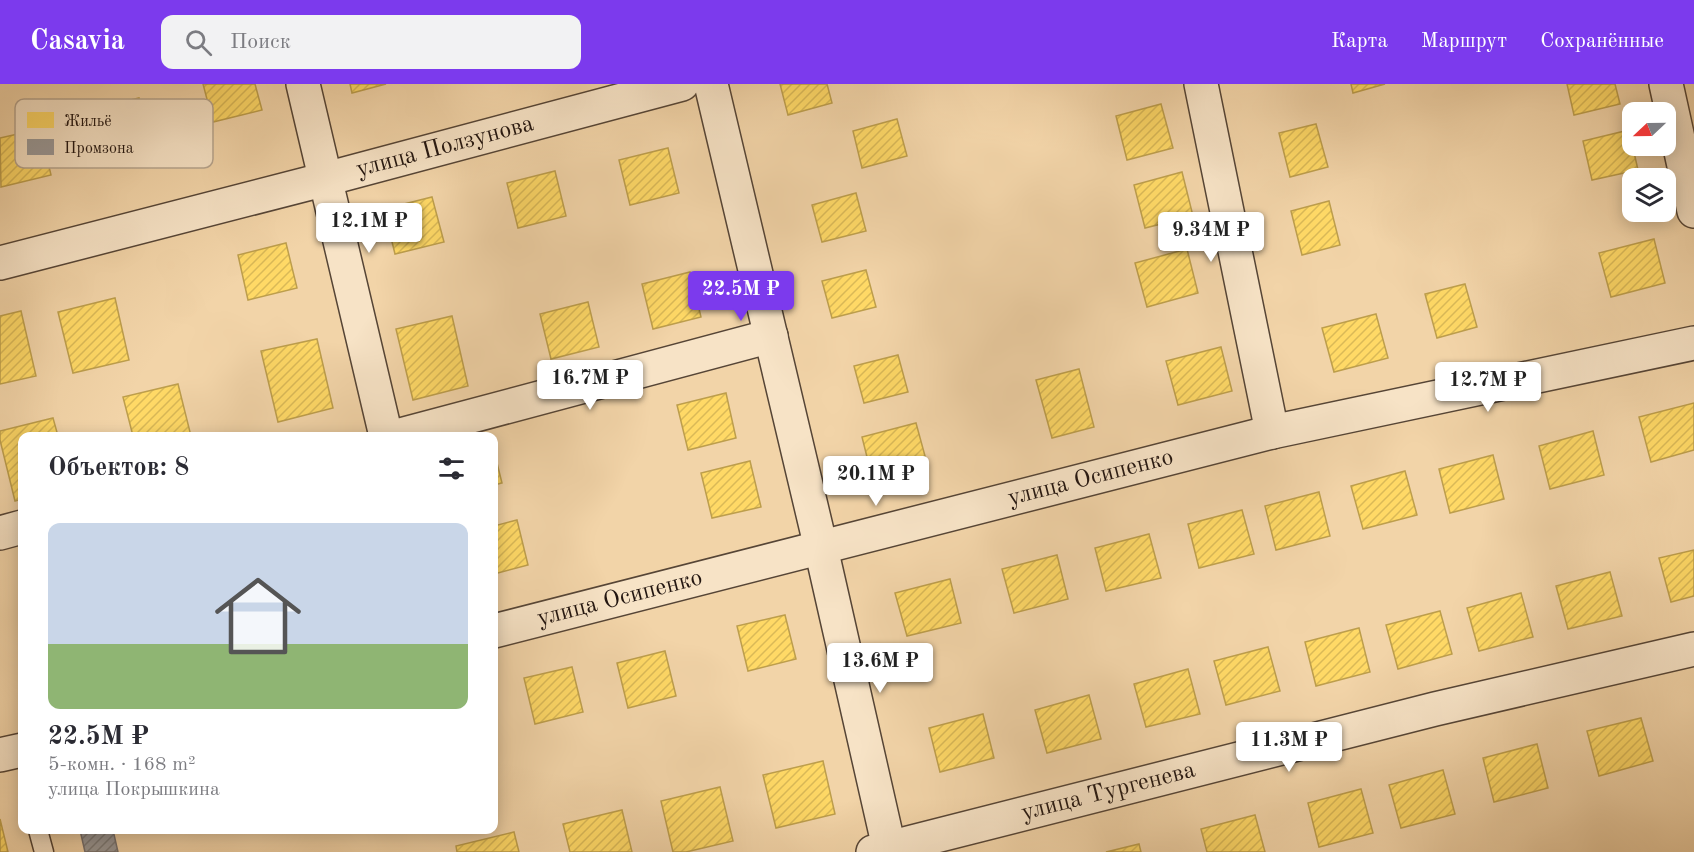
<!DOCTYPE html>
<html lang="ru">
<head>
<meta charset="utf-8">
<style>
	:root { --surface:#fff; --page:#f2f2f3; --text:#2b2b33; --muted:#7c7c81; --line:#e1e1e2; --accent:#7c3aed }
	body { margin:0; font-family:"Old Standard TT",serif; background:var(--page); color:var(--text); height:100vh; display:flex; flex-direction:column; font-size:22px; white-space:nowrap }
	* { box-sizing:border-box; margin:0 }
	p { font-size:20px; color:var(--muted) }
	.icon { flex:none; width:33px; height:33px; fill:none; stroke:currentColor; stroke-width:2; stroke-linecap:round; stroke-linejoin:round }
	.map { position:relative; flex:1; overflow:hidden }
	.sheet { position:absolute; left:18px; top:348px; width:480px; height:402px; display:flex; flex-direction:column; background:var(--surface); border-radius:12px; box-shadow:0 3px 15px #0003 }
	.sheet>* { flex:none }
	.needle { width:39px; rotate:248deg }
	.buttons { position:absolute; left:1622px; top:18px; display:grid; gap:12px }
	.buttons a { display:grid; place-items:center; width:54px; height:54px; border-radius:12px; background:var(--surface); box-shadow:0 3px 15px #0003; font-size:30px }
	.price { position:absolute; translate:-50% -51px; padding:0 14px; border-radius:6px; background:#fff; color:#222; font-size:20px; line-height:39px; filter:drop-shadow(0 2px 3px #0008) }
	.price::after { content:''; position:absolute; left:50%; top:36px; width:18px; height:14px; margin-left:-9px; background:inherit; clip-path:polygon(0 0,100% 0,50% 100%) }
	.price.on { background:var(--accent); color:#fff }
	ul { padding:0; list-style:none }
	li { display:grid; align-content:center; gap:12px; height:318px; padding:0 30px }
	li+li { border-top:2px solid var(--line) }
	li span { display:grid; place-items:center; height:186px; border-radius:12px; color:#555 }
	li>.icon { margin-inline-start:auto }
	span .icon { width:108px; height:108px; fill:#fffc; stroke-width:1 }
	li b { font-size:26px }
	h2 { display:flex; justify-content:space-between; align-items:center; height:72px; padding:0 30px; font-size:26px }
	header { display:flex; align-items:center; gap:36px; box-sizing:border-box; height:84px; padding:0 30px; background:var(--accent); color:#fff }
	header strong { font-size:28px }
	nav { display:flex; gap:33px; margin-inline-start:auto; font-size:21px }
	.search { width:420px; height:54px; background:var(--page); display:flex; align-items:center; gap:15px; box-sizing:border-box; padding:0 21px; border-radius:12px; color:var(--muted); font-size:22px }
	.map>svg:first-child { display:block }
</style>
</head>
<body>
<header>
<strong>Casavia</strong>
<div class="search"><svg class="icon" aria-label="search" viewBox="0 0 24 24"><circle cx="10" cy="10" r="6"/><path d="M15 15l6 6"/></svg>Поиск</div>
<nav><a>Карта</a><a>Маршрут</a><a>Сохранённые</a></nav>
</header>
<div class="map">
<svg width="1694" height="768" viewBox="0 0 1694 768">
	<defs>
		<pattern id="homes-hatch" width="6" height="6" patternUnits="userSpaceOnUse" patternTransform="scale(1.5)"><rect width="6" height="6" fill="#ffd966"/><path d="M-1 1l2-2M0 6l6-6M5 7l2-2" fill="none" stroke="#dab957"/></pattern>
		<pattern id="industry-hatch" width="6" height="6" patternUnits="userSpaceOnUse" patternTransform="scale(1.5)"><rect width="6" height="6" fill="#999"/><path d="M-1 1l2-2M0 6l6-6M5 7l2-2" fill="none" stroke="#7c7c7b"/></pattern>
	</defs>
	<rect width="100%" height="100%" fill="#f2d4a8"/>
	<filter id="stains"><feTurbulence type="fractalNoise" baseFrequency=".00333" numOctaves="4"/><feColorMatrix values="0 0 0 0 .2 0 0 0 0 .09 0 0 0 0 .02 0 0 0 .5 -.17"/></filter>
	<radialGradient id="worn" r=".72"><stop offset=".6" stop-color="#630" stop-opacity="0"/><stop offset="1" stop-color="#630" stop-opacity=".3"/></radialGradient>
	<path fill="url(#homes-hatch)" stroke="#bd9e4c" stroke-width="1.5" d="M203 0H255L262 26 213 38Z
		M350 0H386L352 9Z
		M780 0H827L832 19 788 31Z
		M1351 0H1385L1353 9Z
		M1567 0H1615L1620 20 1574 31Z
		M139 14 151 59 102 71 91 26Z
		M1161 20 1173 64 1127 76 1116 32Z
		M897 35 907 72 862 84 853 47Z
		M1316 40 1328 83 1290 93 1279 49Z
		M40 45 51 91 1 103 0 54Z
		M1629 46 1638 86 1592 96 1583 57Z
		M668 64 679 109 630 121 619 76Z
		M555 87 566 132 518 144 507 99Z
		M1182 88 1193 132 1145 144 1134 101Z
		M856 109 866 147 822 158 812 121Z
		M432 113 444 158 395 170 384 125Z
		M1329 117 1340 161 1302 171 1291 127Z
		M1654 155 1665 199 1611 213 1599 169Z
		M286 159 297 204 248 216 238 171Z
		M1187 165 1198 209 1147 223 1135 179Z
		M866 186 876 223 832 234 822 197Z
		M690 188 701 233 653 245 642 200Z
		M1465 200 1477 243 1437 254 1425 210Z
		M115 214 129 276 73 289 58 228Z
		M588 218 599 263 551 275 540 230Z
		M21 227 36 292 0 300V232Z
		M1376 230 1388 274 1334 288 1322 244Z
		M452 232 468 302 413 316 396 245Z
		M317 255 333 324 278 338 261 267Z
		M1221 263 1232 307 1178 321 1166 277Z
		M898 271 908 308 864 319 854 282Z
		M1079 285 1094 343 1052 354 1036 296Z
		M178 300 191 352H133L123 313Z
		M726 309 736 354 688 366 677 321Z
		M1694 319V366L1651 378 1639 333Z
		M53 334 58 352H22V415L15 417 0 356V347Z
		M916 339 928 383 873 397 862 353Z
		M1593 347 1604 391 1550 405 1539 362Z
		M494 367 502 399 494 401Z
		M1493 371 1504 415 1450 429 1439 385Z
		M750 377 761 423 712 434 701 389Z
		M1405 387 1417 431 1363 445 1351 402Z
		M1319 408 1330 452 1276 466 1265 422Z
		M1242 426 1254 470 1199 484 1188 440Z
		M517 436 528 481 494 490V442Z
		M1149 450 1161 494 1106 507 1095 464Z
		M1694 466V512L1671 518 1659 474Z
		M1057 471 1068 515 1014 529 1002 485Z
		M1610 488 1622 532 1568 545 1556 502Z
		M950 495 961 539 907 552 895 509Z
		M1521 509 1533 553 1479 567 1467 524Z
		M1440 527 1452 570 1398 585 1386 541Z
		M785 531 796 575 748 587 737 542Z
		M1359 544 1370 588 1316 602 1305 558Z
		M1268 563 1280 607 1226 621 1214 577Z
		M665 567 676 612 628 624 617 579Z
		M572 583 583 628 535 640 524 594Z
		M1188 585 1200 630 1146 643 1134 600Z
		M1089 611 1101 655 1047 669 1035 626Z
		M983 630 994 674 940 688 929 644Z
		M1641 634 1653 677 1599 692 1587 647Z
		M1537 660 1548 704 1494 718 1483 674Z
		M823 677 835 730 776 744 763 691Z
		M1443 686 1455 730 1401 744 1389 701Z
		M720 703 733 757 686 768H673L661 717Z
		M1361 705 1373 749 1319 763 1308 719Z
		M622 726 632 768H570L563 740Z
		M1255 731 1265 768H1207L1201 745Z
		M0 735 8 768H0Z
		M514 748 519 768H457L456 762Z
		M1139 760 1141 768H1106Z"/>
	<path fill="url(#industry-hatch)" stroke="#757170" stroke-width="1.5" d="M80 746H113L118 768H85Z"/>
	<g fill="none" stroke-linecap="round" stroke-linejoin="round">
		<g stroke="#564536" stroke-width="21">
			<path id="service" d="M38 746 44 768"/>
		</g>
		<g stroke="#564536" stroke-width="36">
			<g id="minor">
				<path d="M303 0 386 352"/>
				<path d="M711 0 821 464 890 768"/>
				<path d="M1201 0 1272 348"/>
				<path d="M1666 0 1694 127"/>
				<path id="s1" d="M0 179 326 95 682 0"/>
				<path d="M397 352 771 252"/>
				<path d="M0 449 22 443"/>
				<path id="s2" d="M494 547 1272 348 1694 259"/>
				<path d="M0 671 22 666"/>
				<path id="s3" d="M873 768 1435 625 1694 565"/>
			</g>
		</g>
		<use href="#service" stroke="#f7e3c6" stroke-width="18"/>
		<use href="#minor" stroke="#f7e3c6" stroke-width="33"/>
	</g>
	<g text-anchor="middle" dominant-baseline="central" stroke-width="6" stroke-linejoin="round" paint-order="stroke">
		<g font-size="24" fill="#221510" stroke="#f7e3c6">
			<text stroke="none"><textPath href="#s1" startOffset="460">улица Ползунова</textPath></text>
			<text stroke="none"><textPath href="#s2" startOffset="616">улица Осипенко</textPath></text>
			<text stroke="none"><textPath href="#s2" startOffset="130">улица Осипенко</textPath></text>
			<text stroke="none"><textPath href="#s3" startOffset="243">улица Тургенева</textPath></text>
		</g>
	</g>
	<rect x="15" y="15" width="198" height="69" rx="9" fill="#f7e3c6" stroke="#b7a58f" stroke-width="1.5"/>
	<rect x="27" y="28" width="27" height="16" fill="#ffd966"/>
	<rect x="27" y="55" width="27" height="16" fill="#999"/>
	<g font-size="16" fill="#221510">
		<text x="64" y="42">Жильё</text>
		<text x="64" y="69">Промзона</text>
	</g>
	<rect width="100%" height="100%" filter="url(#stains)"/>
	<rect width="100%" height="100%" fill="url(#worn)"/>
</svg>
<div class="buttons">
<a><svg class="needle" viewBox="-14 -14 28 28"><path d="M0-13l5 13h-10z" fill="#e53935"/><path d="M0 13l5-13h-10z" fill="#7c7c81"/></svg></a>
<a><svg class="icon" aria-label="layers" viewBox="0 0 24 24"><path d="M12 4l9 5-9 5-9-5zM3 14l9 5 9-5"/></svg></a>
</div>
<b class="price" style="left:369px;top:170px">12.1M ₽</b>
<b class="price" style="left:1211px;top:179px">9.34M ₽</b>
<b class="price on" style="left:741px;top:238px">22.5M ₽</b>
<b class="price" style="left:590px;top:327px">16.7M ₽</b>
<b class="price" style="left:1488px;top:329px">12.7M ₽</b>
<b class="price" style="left:876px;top:423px">20.1M ₽</b>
<b class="price" style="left:880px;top:610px">13.6M ₽</b>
<b class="price" style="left:1289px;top:689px">11.3M ₽</b>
<section class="sheet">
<h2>Объектов: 8<svg class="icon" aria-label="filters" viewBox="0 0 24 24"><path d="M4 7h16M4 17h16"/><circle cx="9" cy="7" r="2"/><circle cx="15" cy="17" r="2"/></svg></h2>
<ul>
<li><span style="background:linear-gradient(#c9d6e8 65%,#8fb573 0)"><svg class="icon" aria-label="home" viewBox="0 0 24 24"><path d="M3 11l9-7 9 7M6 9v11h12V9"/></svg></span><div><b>22.5M ₽</b><p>5-комн. · 168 m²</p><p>улица Покрышкина</p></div></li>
</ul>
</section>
</div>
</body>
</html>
